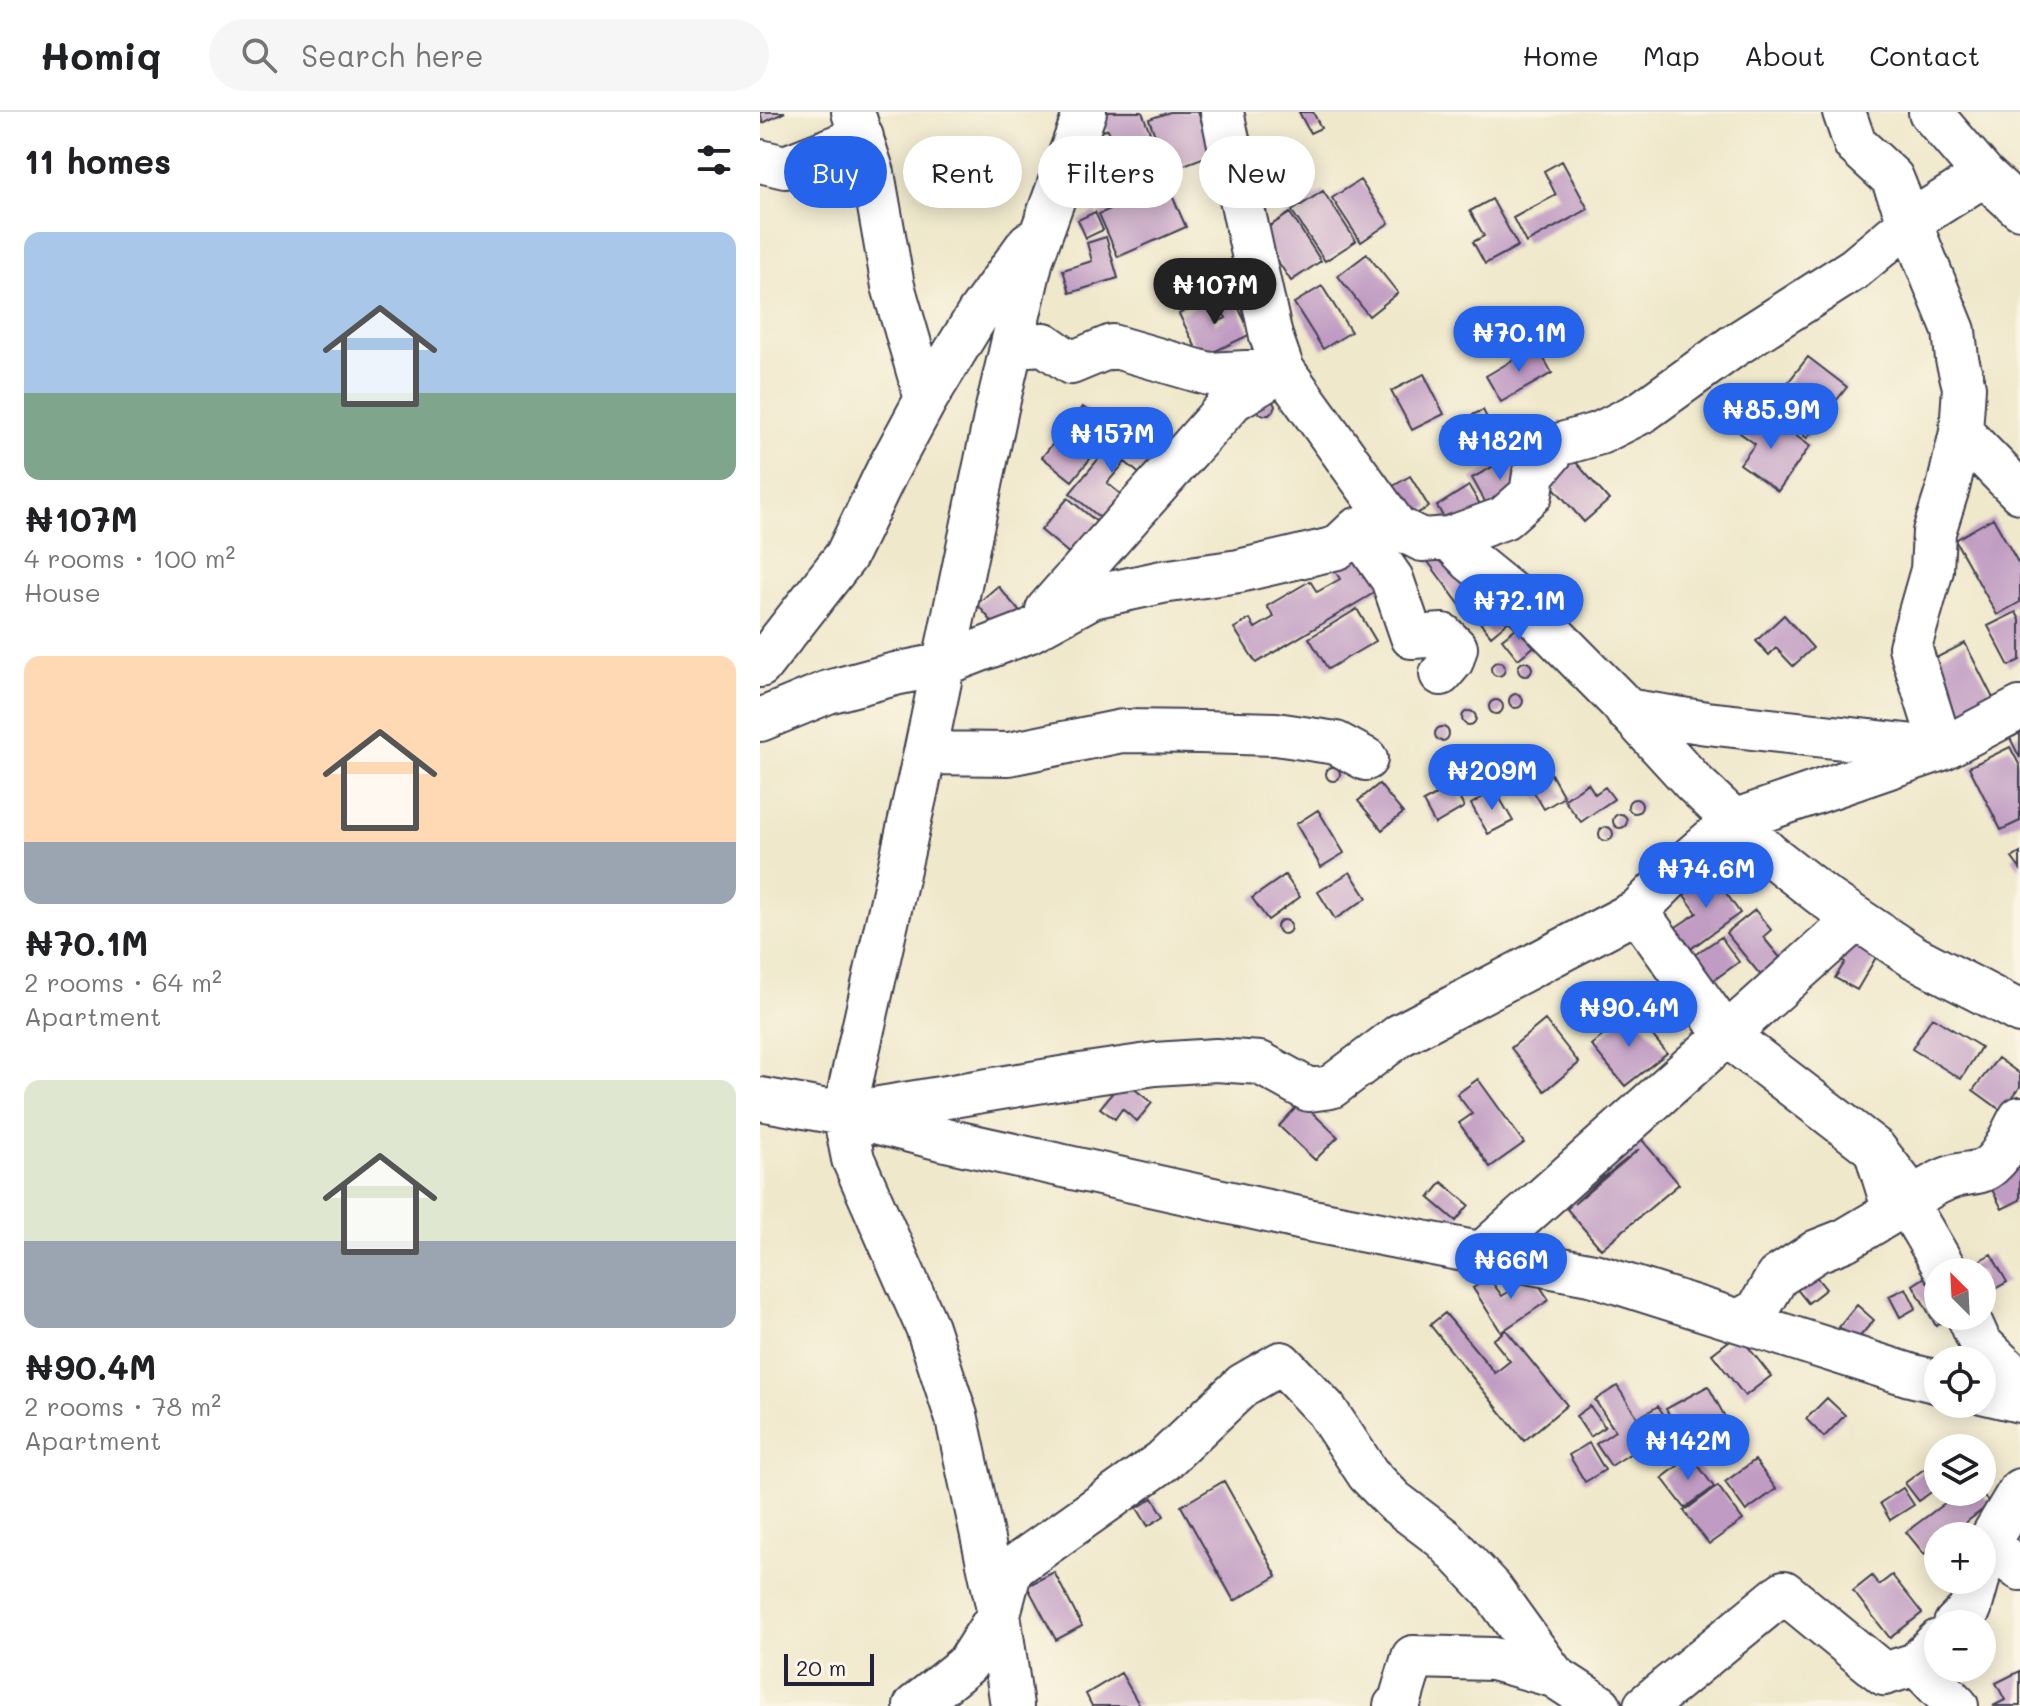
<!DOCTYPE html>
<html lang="en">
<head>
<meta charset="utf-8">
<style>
	:root { --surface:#fff; --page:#f6f6f6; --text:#202124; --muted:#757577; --line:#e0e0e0; --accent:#2563eb }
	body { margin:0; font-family:Mali,sans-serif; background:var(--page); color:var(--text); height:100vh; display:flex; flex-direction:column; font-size:30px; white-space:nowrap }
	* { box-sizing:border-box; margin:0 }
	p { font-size:26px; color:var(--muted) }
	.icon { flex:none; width:44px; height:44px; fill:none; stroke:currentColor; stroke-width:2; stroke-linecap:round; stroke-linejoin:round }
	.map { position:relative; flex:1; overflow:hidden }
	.panel { display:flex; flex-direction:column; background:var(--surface); width:760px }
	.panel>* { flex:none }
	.top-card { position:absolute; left:24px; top:24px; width:760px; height:72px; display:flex; gap:16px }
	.needle { width:52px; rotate:336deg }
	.tools { position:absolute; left:1164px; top:1146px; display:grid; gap:16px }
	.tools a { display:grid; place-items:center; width:72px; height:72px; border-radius:50%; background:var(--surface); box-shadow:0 4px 20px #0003; font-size:40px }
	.scale { position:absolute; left:24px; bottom:20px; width:90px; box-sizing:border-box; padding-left:8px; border:4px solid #22223b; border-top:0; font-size:22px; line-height:28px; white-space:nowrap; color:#22223b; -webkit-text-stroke:6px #fcf5e5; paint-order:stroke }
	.price { position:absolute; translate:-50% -68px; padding:0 18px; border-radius:28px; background:var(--accent); color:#fff; font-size:26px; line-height:52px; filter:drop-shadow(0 2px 4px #0008) }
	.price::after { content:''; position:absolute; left:50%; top:48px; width:24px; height:18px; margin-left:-12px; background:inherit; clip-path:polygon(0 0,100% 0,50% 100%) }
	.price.active { background:#222; color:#fff }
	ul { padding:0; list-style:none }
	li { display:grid; align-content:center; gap:16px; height:424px; padding:0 24px }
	li span { display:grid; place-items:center; height:248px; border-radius:16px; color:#555 }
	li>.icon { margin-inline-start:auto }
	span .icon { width:144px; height:144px; fill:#fffc; stroke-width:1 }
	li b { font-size:34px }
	h2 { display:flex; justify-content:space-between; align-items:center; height:96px; padding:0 24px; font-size:34px }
	.chip { padding:0 28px; border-radius:36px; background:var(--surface); box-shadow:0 4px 20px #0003; font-size:28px; line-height:72px }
	.chip.active { background:var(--accent); color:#fff }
	header { display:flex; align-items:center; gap:48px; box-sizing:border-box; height:112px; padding:0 40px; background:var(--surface); border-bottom:2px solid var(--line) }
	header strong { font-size:38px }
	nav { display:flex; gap:44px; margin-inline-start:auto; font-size:28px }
	.search { width:560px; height:72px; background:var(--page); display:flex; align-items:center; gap:20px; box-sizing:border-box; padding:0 28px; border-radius:44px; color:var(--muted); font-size:30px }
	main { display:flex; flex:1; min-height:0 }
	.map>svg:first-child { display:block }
</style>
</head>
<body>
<header>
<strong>Homiq</strong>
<div class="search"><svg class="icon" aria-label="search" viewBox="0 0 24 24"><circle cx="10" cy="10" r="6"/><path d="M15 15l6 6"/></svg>Search here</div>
<nav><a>Home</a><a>Map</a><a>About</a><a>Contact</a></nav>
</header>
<main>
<section class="panel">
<h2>11 homes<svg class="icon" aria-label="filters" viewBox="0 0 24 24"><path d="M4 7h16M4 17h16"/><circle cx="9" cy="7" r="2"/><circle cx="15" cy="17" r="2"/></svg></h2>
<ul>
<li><span style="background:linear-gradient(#a9c7e8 65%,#7fa58c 0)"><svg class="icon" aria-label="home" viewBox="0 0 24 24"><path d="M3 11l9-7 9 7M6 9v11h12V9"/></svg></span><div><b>₦107M</b><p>4 rooms · 100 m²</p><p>House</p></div></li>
<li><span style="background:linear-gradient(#ffd9b3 75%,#9aa5b1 0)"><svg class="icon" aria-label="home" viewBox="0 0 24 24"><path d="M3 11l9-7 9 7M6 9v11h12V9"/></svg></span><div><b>₦70.1M</b><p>2 rooms · 64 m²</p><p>Apartment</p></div></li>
<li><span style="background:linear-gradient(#dfe7d0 65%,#9aa5b1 0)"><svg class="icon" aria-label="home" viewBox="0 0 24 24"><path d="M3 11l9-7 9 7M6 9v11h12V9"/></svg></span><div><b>₦90.4M</b><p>2 rooms · 78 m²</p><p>Apartment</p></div></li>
</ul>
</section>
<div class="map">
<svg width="1260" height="1594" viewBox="0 0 1260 1594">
	<rect width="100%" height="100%" fill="#fcf5e5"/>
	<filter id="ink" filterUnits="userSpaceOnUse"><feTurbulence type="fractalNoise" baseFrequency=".0125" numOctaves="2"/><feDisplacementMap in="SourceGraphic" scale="16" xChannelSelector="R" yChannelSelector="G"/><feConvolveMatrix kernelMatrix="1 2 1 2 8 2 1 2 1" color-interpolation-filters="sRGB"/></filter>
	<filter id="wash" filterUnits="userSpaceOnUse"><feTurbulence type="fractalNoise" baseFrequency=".006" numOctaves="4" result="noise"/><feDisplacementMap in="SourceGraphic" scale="32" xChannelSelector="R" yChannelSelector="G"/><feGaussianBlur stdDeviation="1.8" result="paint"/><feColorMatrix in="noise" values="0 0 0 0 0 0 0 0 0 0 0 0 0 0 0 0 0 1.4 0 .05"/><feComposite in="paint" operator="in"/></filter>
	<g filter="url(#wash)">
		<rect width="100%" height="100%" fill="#efe8cb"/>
		<g id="blocks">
			<path fill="#c09bc3" d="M0 0H25L3 11Z
				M340 0H382L391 23 356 37 348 17 343 19 336 2Z
				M410 0H438L453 42 408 59 389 7Z
				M539 0H553L561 16 550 21Z
				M390 27 404 60 335 91 325 69 370 49 365 38Z
				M802 49 828 97 766 131 753 106 796 83 784 59Z
				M600 68 629 111 601 130 572 86Z
				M407 72 426 115 358 145 339 102Z
				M563 79 596 129 565 149 532 99Z
				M732 87 758 134 725 152 713 130 724 124 710 99Z
				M335 100 343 118 326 126 318 108Z
				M530 101 561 149 531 169 499 121Z
				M346 125 358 166 310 181 303 158 332 149 327 131Z
				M607 142 638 181 609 204 578 164Z
				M562 174 591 220 563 237 534 191Z
				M471 180 491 222 441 246 419 202 445 189 456 211 466 206 456 187Z
				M777 234 792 261 741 290 726 264Z
				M1048 245 1087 275 1047 326 1008 296Z
				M664 262 684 302 652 318 631 279Z
				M512 288 515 294 513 299 509 303H504L499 301 496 296Z
				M323 295 353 319 312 369 282 345Z
				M723 298 737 326 700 344 686 315Z
				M988 301 1008 315 1013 307 1050 334 1018 379 980 352 995 332 976 318Z
				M365 315 398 343 381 363 365 350 347 371 369 389 349 413 310 381Z
				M752 344 768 373 728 395 712 366Z
				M813 347 849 388 824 410 788 369Z
				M650 364 669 395 649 406 630 376Z
				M709 374 724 399 691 418 677 394Z
				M308 386 349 420 322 452 281 418Z
				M1233 406 1260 454V490L1237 503 1195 428Z
				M688 430 723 477 700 493 666 447Z
				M600 433 624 475 496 551 474 516 490 507 495 516 514 505 507 494 550 469 557 480 580 467 570 451Z
				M238 474 265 506 244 524 217 492Z
				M732 478 755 504 731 524 710 498Z
				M597 497 616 529 568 557 549 526Z
				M1256 500 1260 508V548L1249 554 1228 514Z
				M1024 503 1053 536 1033 554 1016 536 1009 543 996 529Z
				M760 513 776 533 758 547 742 527Z
				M1205 531 1238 596 1195 617 1162 553Z
				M758 557a7 7 0 1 1 14 0a7 7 0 1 1-14 0Z
				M731 557a7 7 0 1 1 14 0a7 7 0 1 1-14 0Z
				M749 589a7 7 0 1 1 14 0a7 7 0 1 1-14 0Z
				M729 595a7 7 0 1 1 14 0a7 7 0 1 1-14 0Z
				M702 606a7 7 0 1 1 14 0a7 7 0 1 1-14 0Z
				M675 622a7 7 0 1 1 14 0a7 7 0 1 1-14 0Z
				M1260 621V646L1250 626Z
				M1250 635 1260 654V709L1241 718 1209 655Z
				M783 648 804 685 784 697 762 660Z
				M682 658a10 10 0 1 1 20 0a10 10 0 1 1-20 0Z
				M566 662a7 7 0 1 1 14 0a7 7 0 1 1-14 0Z
				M828 671 835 682 845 675 854 687 821 710 804 688Z
				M619 672 643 701 622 718 598 689Z
				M693 674 704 695 675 712 663 690Z
				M735 678 753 709 728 722 711 692Z
				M868 694a7 7 0 1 1 14 0a7 7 0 1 1-14 0Z
				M558 698 584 741 561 755 536 712Z
				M853 709a7 7 0 1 1 14 0a7 7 0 1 1-14 0Z
				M839 722a7 7 0 1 1 14 0a7 7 0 1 1-14 0Z
				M1260 741V757L1252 746Z
				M950 758 980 801 929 838 913 817 937 801 921 779Z
				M590 760 607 786 575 807 558 780Z
				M525 763 540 785 508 808 492 786Z
				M995 798 1011 818 1003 825 1022 848 1002 865 966 821Z
				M517 815a7 7 0 1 1 14 0a7 7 0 1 1-14 0Z
				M1093 818 1122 835 1097 878 1075 866 1085 850 1077 845Z
				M961 825 979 850 951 870 933 844Z
				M873 900 907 941 865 974 831 933Z
				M1172 905 1221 935 1201 967 1152 937Z
				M785 908 819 951 785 979 751 936Z
				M1238 946 1260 962V975L1242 999 1213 978Z
				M718 967 764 1031 730 1055 699 1011 712 1002 697 982Z
				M363 968 392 991 377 1009 362 997 355 1007 340 996Z
				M541 990 578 1025 555 1048 519 1014Z
				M873 1017 919 1072 841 1137 807 1097 810 1094 798 1080 830 1052 842 1066 814 1092 879 1037 844 1065 832 1050Z
				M1260 1049V1088L1242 1097 1226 1066Z
				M682 1070 709 1093 696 1109 669 1086Z
				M1231 1142 1247 1170 1222 1184V1160H1199Z
				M1049 1156 1066 1177 1048 1191 1031 1170Z
				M1176 1158 1178 1161V1204H1192L1176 1214 1153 1173Z
				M773 1164 789 1188 741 1220 713 1176 729 1166 742 1184Z
				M1146 1176 1156 1196 1140 1205 1129 1184Z
				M1097 1193 1114 1208 1096 1229 1079 1215Z
				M685 1201 735 1261 750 1249 733 1228 746 1218 807 1293 764 1329 670 1213Z
				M978 1222 1011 1264 985 1284 952 1242Z
				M857 1274 878 1306 898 1294 913 1317 895 1329 893 1327 851 1354 836 1332 855 1319 835 1288Z
				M948 1274 969 1312 927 1335 906 1297Z
				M1067 1286 1085 1303 1064 1325 1046 1307Z
				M830 1294 845 1315 830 1325 816 1304Z
				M829 1331 845 1358 825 1370 809 1343Z
				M931 1344 954 1375 925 1396 902 1366Z
				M1178 1347V1375L1159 1389 1145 1371Z
				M995 1348 1016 1377 986 1399 965 1370Z
				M464 1369 517 1464 474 1489 421 1394Z
				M958 1374 983 1408 949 1432 924 1399Z
				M1143 1376 1154 1393 1130 1408 1120 1391Z
				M1188 1380H1221L1230 1392 1188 1424H1178V1431L1164 1442 1146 1420 1193 1385Z
				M393 1386 404 1404 388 1414 377 1396Z
				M294 1460 322 1514 296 1528 267 1474Z
				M1132 1463 1162 1501 1130 1526 1093 1479 1112 1464 1119 1473Z
				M1260 1559V1594H1233L1245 1588 1236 1571Z
				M361 1561 380 1594H332L326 1582Z"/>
		</g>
	</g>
	<g filter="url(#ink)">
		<use href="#blocks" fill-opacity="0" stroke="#414051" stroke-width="2"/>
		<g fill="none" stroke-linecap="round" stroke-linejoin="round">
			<g stroke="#414051" stroke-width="46">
				<path id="minor" d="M93 0 113 61 133 174 166 287
					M325 0 272 147 237 296 165 641 84 1002 307 965 395 952 456 948 500 951 549 978 571 975 640 923 877 799 965 922 1115 1037 1187 1160
					M462 0 511 224 523 258 636 415 662 428 689 426 711 449 759 488 858 588 934 671 1008 741 1063 784 1154 845 1260 900
					M1170 0 1224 63 1260 96
					M0 49 25 55 102 25
					M252 234 284 232 311 251 352 234 449 262 523 258 473 288 287 498
					M1201 320 1260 380
					M689 426 744 406 771 382 774 362 798 333 840 321 882 300 972 235 1094 157 1150 110 1224 63
					M0 554 86 444 127 359 166 287 218 202 269 131
					M866 598 947 611 1182 637 1260 596
					M0 608 68 580 135 562 184 552 268 520 332 485 402 470 479 459 577 436 597 417 632 467 652 525 683 523 696 536 692 549 681 562
					M165 641 249 642 362 619 440 620 516 622 576 631 606 647
					M877 799 925 751 973 709 1182 637 1150 535 1172 458 1174 420 1188 376 1201 320 1204 275 1197 247 1194 219 1132 66 1095 32 1084 0
					M0 987 84 1002 177 1026 548 1108 834 1163 1150 1263 1178 1270
					M84 1002 93 1047 167 1215 197 1307 239 1502 252 1594
					M721 1142 1096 807
					M1208 1204 1220 1231 1260 1270
					M979 1209 998 1198 1017 1165 1057 1139 1085 1128 1134 1099 1115 1037 1153 1086C1167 1077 1182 1067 1199 1063 1213 1060 1223 1062 1234 1050 1246 1039 1252 1019 1260 1006
					M1222 1280 1260 1289
					M1227 1433 1260 1457
					M1222 1453 1227 1433 1260 1378
					M1195 1512 1210 1497 1218 1468
					M1156 1552 1197 1594
					M155 1594 207 1552 239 1502 251 1457 403 1349 483 1273 521 1251 566 1298 608 1362 634 1389 684 1427 732 1478 794 1564
					M635 1594 639 1592 653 1545 733 1547 794 1564 840 1594
					M885 1594 1024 1480 1124 1562 1156 1552 1178 1529"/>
			</g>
			<use href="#minor" stroke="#fff" stroke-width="42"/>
		</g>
	</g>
</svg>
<div class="tools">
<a><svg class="needle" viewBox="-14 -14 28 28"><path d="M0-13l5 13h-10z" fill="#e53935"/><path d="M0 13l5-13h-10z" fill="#757577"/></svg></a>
<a><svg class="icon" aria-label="locate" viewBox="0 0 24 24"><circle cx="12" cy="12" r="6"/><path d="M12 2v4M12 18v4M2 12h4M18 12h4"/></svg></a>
<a><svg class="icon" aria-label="layers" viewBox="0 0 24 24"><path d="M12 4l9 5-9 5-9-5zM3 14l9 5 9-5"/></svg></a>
<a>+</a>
<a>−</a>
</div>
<div class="scale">20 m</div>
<b class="price active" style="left:455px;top:214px">₦107M</b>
<b class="price" style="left:759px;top:262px">₦70.1M</b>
<b class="price" style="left:1011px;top:339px">₦85.9M</b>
<b class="price" style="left:352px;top:363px">₦157M</b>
<b class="price" style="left:740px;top:370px">₦182M</b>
<b class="price" style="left:759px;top:530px">₦72.1M</b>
<b class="price" style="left:732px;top:700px">₦209M</b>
<b class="price" style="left:946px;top:798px">₦74.6M</b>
<b class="price" style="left:869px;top:937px">₦90.4M</b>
<b class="price" style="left:751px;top:1189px">₦66M</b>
<b class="price" style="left:928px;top:1370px">₦142M</b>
<div class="top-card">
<a class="chip active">Buy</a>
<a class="chip">Rent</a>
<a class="chip">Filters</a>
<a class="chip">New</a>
</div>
</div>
</main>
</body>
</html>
